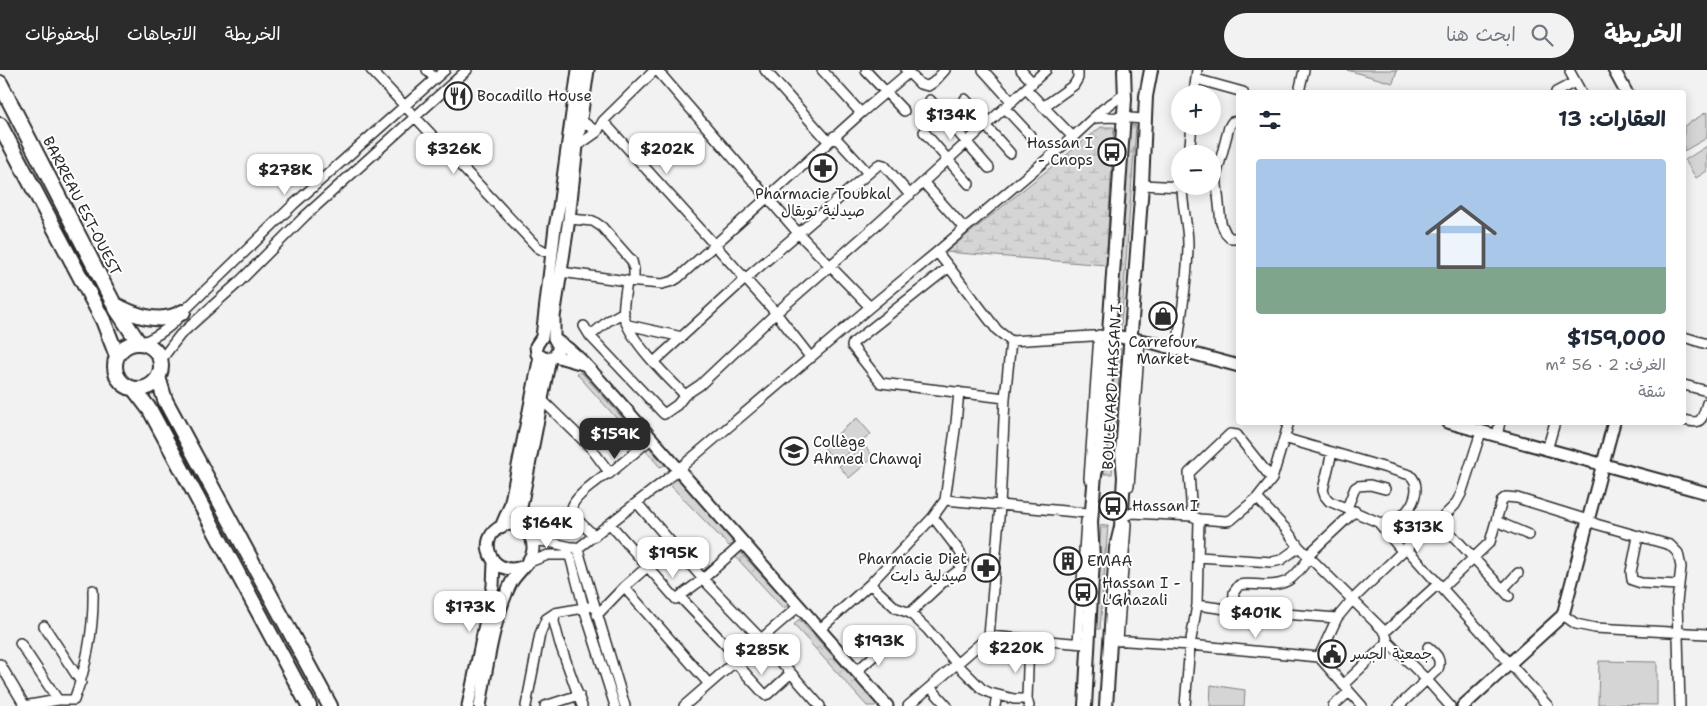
<!DOCTYPE html>
<html lang="ar">
<head>
<meta charset="utf-8">
<style>
	:root { --surface:#fff; --page:#f2f2f3; --text:#1f2937; --muted:#747a83; --accent:#2b2b2b }
	body { margin:0; font-family:"Shantell Sans","Playpen Sans Arabic",sans-serif; background:var(--page); color:var(--text); direction:rtl; height:100vh; display:flex; flex-direction:column; font-size:19px; white-space:nowrap }
	* { box-sizing:border-box; margin:0 }
	p { font-size:16px; color:var(--muted) }
	.icon { flex:none; width:28px; height:28px; fill:none; stroke:currentColor; stroke-width:2; stroke-linecap:round; stroke-linejoin:round }
	.map { position:relative; flex:1; overflow:hidden; direction:ltr }
	.sheet { position:absolute; left:1236px; top:20px; width:450px; height:335px; display:flex; flex-direction:column; background:var(--surface); border-radius:5px; box-shadow:0 2px 12px #0003; direction:rtl }
	.sheet>* { flex:none }
	.buttons { position:absolute; left:1171px; top:15px; display:grid; gap:10px }
	.buttons a { display:grid; place-items:center; width:50px; height:50px; border-radius:50%; background:var(--surface); box-shadow:0 2px 12px #0003; font-size:25px }
	.price { position:absolute; translate:-50% -42px; padding:0 11px; border-radius:10px; background:#fff; color:#222; font-size:16px; line-height:32px; filter:drop-shadow(0 1px 2px #0008) }
	.price::after { content:''; position:absolute; left:50%; top:30px; width:15px; height:11px; margin-left:-8px; background:inherit; clip-path:polygon(0 0,100% 0,50% 100%) }
	.price.on { background:var(--accent); color:#fff }
	ul { padding:0; list-style:none }
	li { display:grid; align-content:center; gap:10px; height:265px; padding:0 20px }
	li span { display:grid; place-items:center; height:155px; border-radius:5px; color:#555 }
	li>.icon { margin-inline-start:auto }
	span .icon { width:90px; height:90px; fill:#fffc; stroke-width:1 }
	li b { font-size:21px }
	h2 { display:flex; justify-content:space-between; align-items:center; height:60px; padding:0 20px; font-size:21px }
	header { display:flex; align-items:center; gap:30px; box-sizing:border-box; height:70px; padding:0 25px; background:var(--accent); color:#fff }
	header strong { font-size:24px }
	nav { display:flex; gap:28px; margin-inline-start:auto; font-size:18px }
	.search { width:350px; height:45px; background:var(--page); display:flex; align-items:center; gap:12px; box-sizing:border-box; padding:0 18px; border-radius:28px; color:var(--muted); font-size:19px }
	.map>svg:first-child { display:block }
</style>
</head>
<body>
<header>
<strong>الخريطة</strong>
<div class="search"><svg class="icon" aria-label="search" viewBox="0 0 24 24"><circle cx="10" cy="10" r="6"/><path d="M15 15l6 6"/></svg>ابحث هنا</div>
<nav><a>الخريطة</a><a>الاتجاهات</a><a>المحفوظات</a></nav>
</header>
<div class="map">
<svg width="1707" height="636" viewBox="0 0 1707 636">
	<defs>
		<pattern id="forest-firs" width="22" height="20" patternUnits="userSpaceOnUse" patternTransform="scale(1.25)"><rect width="22" height="20" fill="#d5d5d5"/><path d="M5 1l3.5 6h-7zM16 11l3.5 6h-7z" fill="#b7b7b7"/></pattern>
		<pattern id="wetland-marsh" width="20" height="14" patternUnits="userSpaceOnUse" patternTransform="scale(1.25)"><rect width="20" height="14" fill="#d5d5d5"/><path d="M1 5h8M5 5V1M11 12h8M15 12V8" fill="none" stroke="#b7b7b7"/></pattern>
		<pattern id="park-crowns" width="20" height="18" patternUnits="userSpaceOnUse" patternTransform="scale(1.25)"><rect width="20" height="18" fill="#d5d5d5"/><path d="M2 6a3 3 0 1 1 6 0M12 15a3 3 0 1 1 6 0" fill="none" stroke="#b7b7b7"/></pattern>
	</defs>
	<rect width="100%" height="100%" fill="#f2f2f2"/>
	<filter id="ink" filterUnits="userSpaceOnUse"><feTurbulence type="fractalNoise" baseFrequency=".02" numOctaves="2"/><feDisplacementMap in="SourceGraphic" scale="10" xChannelSelector="R" yChannelSelector="G"/><feConvolveMatrix kernelMatrix="1 2 1 2 8 2 1 2 1" color-interpolation-filters="sRGB"/></filter>
	<g filter="url(#ink)">
		<path fill="url(#forest-firs)" stroke="#808080" d="M1127 54 1136 56 1121 258H1115Z
			M1112 279H1121L1112 404H1104Z
			M1101 455 1108 456 1100 559H1094Z"/>
		<path fill="url(#wetland-marsh)" stroke="#808080" d="M1101 57H1114L1106 195 946 182Z"/>
		<path fill="url(#park-crowns)" stroke="#808080" d="M581 302 665 395 660 397 577 304Z
			M678 408 735 473 729 476 670 415Z
			M739 481 790 535 783 538 734 485Z
			M799 549 878 636H867L794 555Z"/>
		<path fill="#d5d5d5" stroke="#808080" d="M1347 0H1397L1393 13Z
			M1707 42V68L1684 81V56Z
			M1707 76V101L1696 108 1685 90Z
			M857 348 871 364 836 393 823 376Z
			M864 375 874 387 849 408 839 396Z
			M1599 591 1657 592V635L1598 634Z
			M1211 615 1245 620 1244 636H1210Z"/>
		<g fill="none" stroke-linecap="round" stroke-linejoin="round">
			<g stroke="#2b2b2b" stroke-width="12">
				<path id="minor" d="M371 0 537 177 544 181 552 183
					M427 0 435 9
					M657 0 799 164 870 237
					M765 0 828 71
					M906 0 920 14 928 16 934 12 945 0
					M983 0 1012 32
					M1021 0 1033 13
					M866 1 904 41
					M1570 2 1581 22
					M1196 9 1243 22
					M1026 19 1073 67
					M1299 22 1304 0
					M1556 22 1575 12
					M1194 24 1197 0
					M965 29 988 54
					M930 30 989 98
					M1043 37 1074 15 1078 8V0
					M1005 38 1030 65
					M861 43 908 3
					M1095 48C1112 46 1127 48 1145 49
					M581 50 597 62
					M603 51 776 243 811 288
					M1239 51 1232 52 1229 57 1217 103V115L1221 153 1226 164 1230 168H1239
					M986 56 1010 83
					M924 62 969 114
					M834 66 868 103
					M577 76 597 62 603 51 655 0
					M1189 84 1192 56
					M924 113 964 158
					M1142 115 1182 117
					M569 149 593 151 602 157 632 191 634 199V211
					M937 182 949 197
					M561 202 627 211 662 214 673 211 678 208 861 43 822 0
					M627 211C626 222 622 236 624 247 631 272 666 306 685 325
					M628 255 682 267
					M584 256 590 266 608 251 624 242
					M590 266 660 340 664 344 677 335 685 325 700 315 776 243 872 159 1046 0
					M1684 267 1707 274
					M141 273C158 266 173 256 183 242L294 134 445 0
					M1177 280C1181 245 1188 209 1188 174 1188 155 1182 136 1182 116
					M160 291 180 265 238 213 305 146 467 0
					M654 292 745 209 878 95 880 94 884 95 910 125
					M1684 315 1707 321
					M1005 328 881 313 852 276 853 273 949 197 997 260 1011 271 1108 265
					M542 330 591 378 609 402C601 408 570 429 572 440 575 451 588 459 595 466
					M1684 350C1702 355 1702 350 1707 333
					M1289 352 1272 409 1257 428 1285 458 1299 477 1385 562 1388 572 1343 615
					M1497 366 1500 352
					M1284 368 1410 405C1421 415 1415 432 1406 442 1401 447 1394 450 1389 453L1378 452
					M1547 380 1555 352
					M1332 382 1323 420 1325 426 1329 431 1378 452 1402 481
					M609 402V404L651 369
					M1089 409 1099 265
					M1129 416 1140 270
					M945 430 1087 443
					M637 433 703 509 761 569 820 636
					M1347 438 1355 418 1358 416 1370 415 1385 419
					M1192 446 1189 403 1230 364 1237 365 1272 409
					M1121 448 1132 443 1192 446 1199 449 1226 451 1231 450 1257 428
					M1439 451 1509 526
					M1496 451 1529 465
					M610 454 676 529 703 509 743 473
					M1638 467 1631 502 1632 510 1641 513 1679 515
					M533 471 549 472 571 477
					M1406 478 1548 636
					M577 479 667 409 870 237 937 182 1073 67 1103 39 1125 24
					M1308 485 1355 441
					M1199 487 1272 492 1281 490 1299 477
					M527 493 548 485H569
					M870 514 896 538 910 543 928 560 957 594 982 619 990 623 1014 629H1027
					M624 517 709 614
					M1442 518 1490 472 1502 430 1506 427 1517 428 1588 450 1596 454 1670 475 1678 483 1681 497 1677 532 1680 636
					M1503 519 1518 503
					M680 527 739 589
					M1197 535 1233 540 1234 522 1239 515C1247 513 1255 515 1263 515 1290 516 1294 507 1310 487
					M1233 540 1337 548
					M555 543 554 552 560 574 582 636
					M910 543 942 513 959 500 963 491 960 482 933 447 945 430 956 353 959 322
					M597 545 624 517 647 497
					M1563 545 1576 554 1595 558 1707 564
					M44 556 81 612
					M820 559 870 514 933 447
					M1385 562 1438 514
					M989 566 1084 574
					M1112 570 1190 575 1319 587 1362 636
					M1118 571 1126 454
					M1388 572 1427 610 1450 636
					M20 573 58 630
					M1078 573 1086 451
					M1319 587 1337 548 1352 530 1406 478 1439 451 1455 435 1461 424 1481 362
					M735 592 765 625 768 624 791 603
					M0 594 25 636
					M857 601 886 575
					M930 617 947 636
					M24 636 58 630H74C87 595 94 557 93 520
					M526 636 540 564 546 549 555 543 589 537
					M545 636 579 625
					M615 636 584 538 570 486 567 482 571 477H575L578 480 625 636
					M684 636 799 536
					M908 636 989 566 1000 436 1005 328 1011 271
					M995 636 997 625
					M1029 636 1027 629 1029 569
					M1185 636 1190 575 1197 535 1199 449
					M1333 636 1349 622
					M1399 636 1438 599C1442 589 1436 584 1428 577"/>
			</g>
			<g stroke="#2b2b2b" stroke-width="15">
				<path id="tertiary" d="M578 0 559 137 555 157 542 267 536 276 537 284 546 289 555 286 559 277 554 268V247L569 149 577 76 588 0
					M1614 0 1626 22
					M1108 265 1150 272 1239 296
					M557 271C578 283 597 308 614 326L887 636
					M555 286 583 294
					M1447 352 1707 423
					M501 457 510 436 540 286
					M524 459 521 448V437L550 288
					M468 636 493 516 494 493
					M480 636C487 597 493 549 511 513 517 502 533 491 533 479 534 462 517 450 502 456 475 468 491 508 522 497
					M1463 636 1563 545 1614 352"/>
			</g>
			<g stroke="#2b2b2b" stroke-width="16">
				<path id="secondary" d="M1085 636 1093 489 1091 452 1095 404 1101 380 1125 29 1124 0
					M1106 636 1116 478 1121 457 1124 407 1122 383 1142 115 1146 26 1151 0"/>
			</g>
			<g stroke="#2b2b2b" stroke-width="18">
				<path id="primary" d="M0 13 117 240 139 273
					M0 55 103 250 117 286
					M114 234C134 246 162 255 183 242
					M115 296a23 23 0 1 1 46 0a23 23 0 1 1-46 0Z
					M158 307 165 330 330 636
					M134 319 150 340 309 636"/>
			</g>
			<use href="#minor" stroke="#fff" stroke-width="9"/>
			<use href="#tertiary" stroke="#fff" stroke-width="11"/>
			<use href="#secondary" stroke="#fff" stroke-width="12"/>
			<use href="#primary" stroke="#fff" stroke-width="14"/>
		</g>
	</g>
	<defs>
		<g id="restaurant-ring" transform="scale(1.4375)"><circle r="9.5" fill="#fff" stroke="#2b2b2b" stroke-width="1.5"/><path d="M-5-6h1v4h1v-4h1v4h1v-4h1v5L-1.5 .5V6h-2V.5L-5-1ZM5-6V6H3V1.5H1.5Q1.5-4 5-6Z" fill="#2b2b2b"/></g>
		<g id="bus-ring" transform="scale(1.4375)"><circle r="9.5" fill="#fff" stroke="#2b2b2b" stroke-width="1.5"/><path d="M-5-6H5V4H4V6H2V4H-2V6H-4V4H-5ZM-3.5-4V0h7V-4ZM-3.5 1.2v1.5H-2V1.2ZM2 1.2v1.5H3.5V1.2Z" fill="#2b2b2b"/></g>
		<g id="pharmacy-ring" transform="scale(1.4375)"><circle r="9.5" fill="#fff" stroke="#2b2b2b" stroke-width="1.5"/><path d="M-2-6h4v4h4v4h-4v4h-4v-4h-4v-4h4Z" fill="#2b2b2b"/></g>
		<g id="shop-ring" transform="scale(1.4375)"><circle r="9.5" fill="#fff" stroke="#2b2b2b" stroke-width="1.5"/><path d="M-5-2.5h2.3a2.7 3.5 0 0 1 5.4 0H5L5.5 6h-11ZM-1.5-2.5h3a1.5 2.3 0 0 0-3 0Z" fill="#2b2b2b"/></g>
		<g id="school-ring" transform="scale(1.4375)"><circle r="9.5" fill="#fff" stroke="#2b2b2b" stroke-width="1.5"/><path d="M0-5L7-2L0 1L-7-2ZM-4 1L0 2.5L4 1V4Q0 6-4 4Z" fill="#2b2b2b"/></g>
		<g id="building-ring" transform="scale(1.4375)"><circle r="9.5" fill="#fff" stroke="#2b2b2b" stroke-width="1.5"/><path d="M-4-6H4V6H1V3H-1V6H-4ZM-2.5-4.3h1.7v1.8h-1.7ZM.8-4.3h1.7v1.8H.8ZM-2.5-1h1.7V.8h-1.7ZM.8-1h1.7V.8H.8Z" fill="#2b2b2b"/></g>
		<g id="civic-ring" transform="scale(1.4375)"><circle r="9.5" fill="#fff" stroke="#2b2b2b" stroke-width="1.5"/><path d="M-.6-6.5H3V-4.5H.6V-3L4-1V1h2V6H-6V1h2V-1L-.6-3ZM-1.2 2.5V6h2.4V2.5Z" fill="#2b2b2b"/></g>
	</defs>
	<g fill-rule="evenodd">
		<use href="#restaurant-ring" x="458" y="26"/>
		<use href="#bus-ring" x="1112" y="82"/>
		<use href="#pharmacy-ring" x="823" y="98"/>
		<use href="#shop-ring" x="1163" y="246"/>
		<use href="#school-ring" x="794" y="381"/>
		<use href="#bus-ring" x="1113" y="436"/>
		<use href="#building-ring" x="1068" y="491"/>
		<use href="#pharmacy-ring" x="986" y="498"/>
		<use href="#bus-ring" x="1083" y="522"/>
		<use href="#civic-ring" x="1332" y="584"/>
	</g>
	<g text-anchor="middle" dominant-baseline="central" stroke-width="4" stroke-linejoin="round" paint-order="stroke">
		<g font-size="15" fill="#2b2b2b" stroke="#fff" text-anchor="start">
			<text x="477" y="26">Bocadillo House</text>
			<text x="1093" y="73" text-anchor="end">Hassan I<tspan x="1093" dy="17">- Cnops</tspan></text>
			<text x="823" y="124" text-anchor="middle">Pharmacie Toubkal<tspan x="823" dy="17">صيدلية توبقال</tspan></text>
			<text x="1163" y="272" text-anchor="middle">Carrefour<tspan x="1163" dy="17">Market</tspan></text>
			<text x="813" y="372">Collège<tspan x="813" dy="17">Ahmed Chawqi</tspan></text>
			<text x="1132" y="436">Hassan I</text>
			<text x="967" y="489" text-anchor="end">Pharmacie Diet<tspan x="967" dy="17">صيدلية دايت</tspan></text>
			<text x="1087" y="491">EMAA</text>
			<text x="1102" y="513">Hassan I -<tspan x="1102" dy="17">L'Ghazali</tspan></text>
			<text x="1351" y="584">جمعية الجسر</text>
		</g>
		<g font-size="15" fill="#2b2b2b" stroke="#fff">
			<text transform="translate(82 136) rotate(63)">BARREAU EST-OUEST</text>
			<text transform="translate(1112 317) rotate(-87)">BOULEVARD HASSAN I</text>
		</g>
	</g>
</svg>
<div class="buttons">
<a>+</a>
<a>−</a>
</div>
<b class="price" style="left:951px;top:71px">$134K</b>
<b class="price" style="left:454px;top:105px">$326K</b>
<b class="price" style="left:667px;top:105px">$202K</b>
<b class="price" style="left:285px;top:126px">$278K</b>
<b class="price on" style="left:615px;top:390px">$159K</b>
<b class="price" style="left:547px;top:479px">$164K</b>
<b class="price" style="left:1418px;top:483px">$313K</b>
<b class="price" style="left:673px;top:509px">$195K</b>
<b class="price" style="left:470px;top:563px">$173K</b>
<b class="price" style="left:1256px;top:569px">$401K</b>
<b class="price" style="left:879px;top:597px">$193K</b>
<b class="price" style="left:1016px;top:604px">$220K</b>
<b class="price" style="left:762px;top:606px">$285K</b>
<section class="sheet">
<h2>العقارات: 13<svg class="icon" aria-label="filters" viewBox="0 0 24 24"><path d="M4 7h16M4 17h16"/><circle cx="9" cy="7" r="2"/><circle cx="15" cy="17" r="2"/></svg></h2>
<ul>
<li><span style="background:linear-gradient(#a9c7e8 70%,#7fa58c 0)"><svg class="icon" aria-label="home" viewBox="0 0 24 24"><path d="M3 11l9-7 9 7M6 9v11h12V9"/></svg></span><div><b>$159,000</b><p>الغرف: 2 · 56 m²</p><p>شقة</p></div></li>
</ul>
</section>
</div>
</body>
</html>
